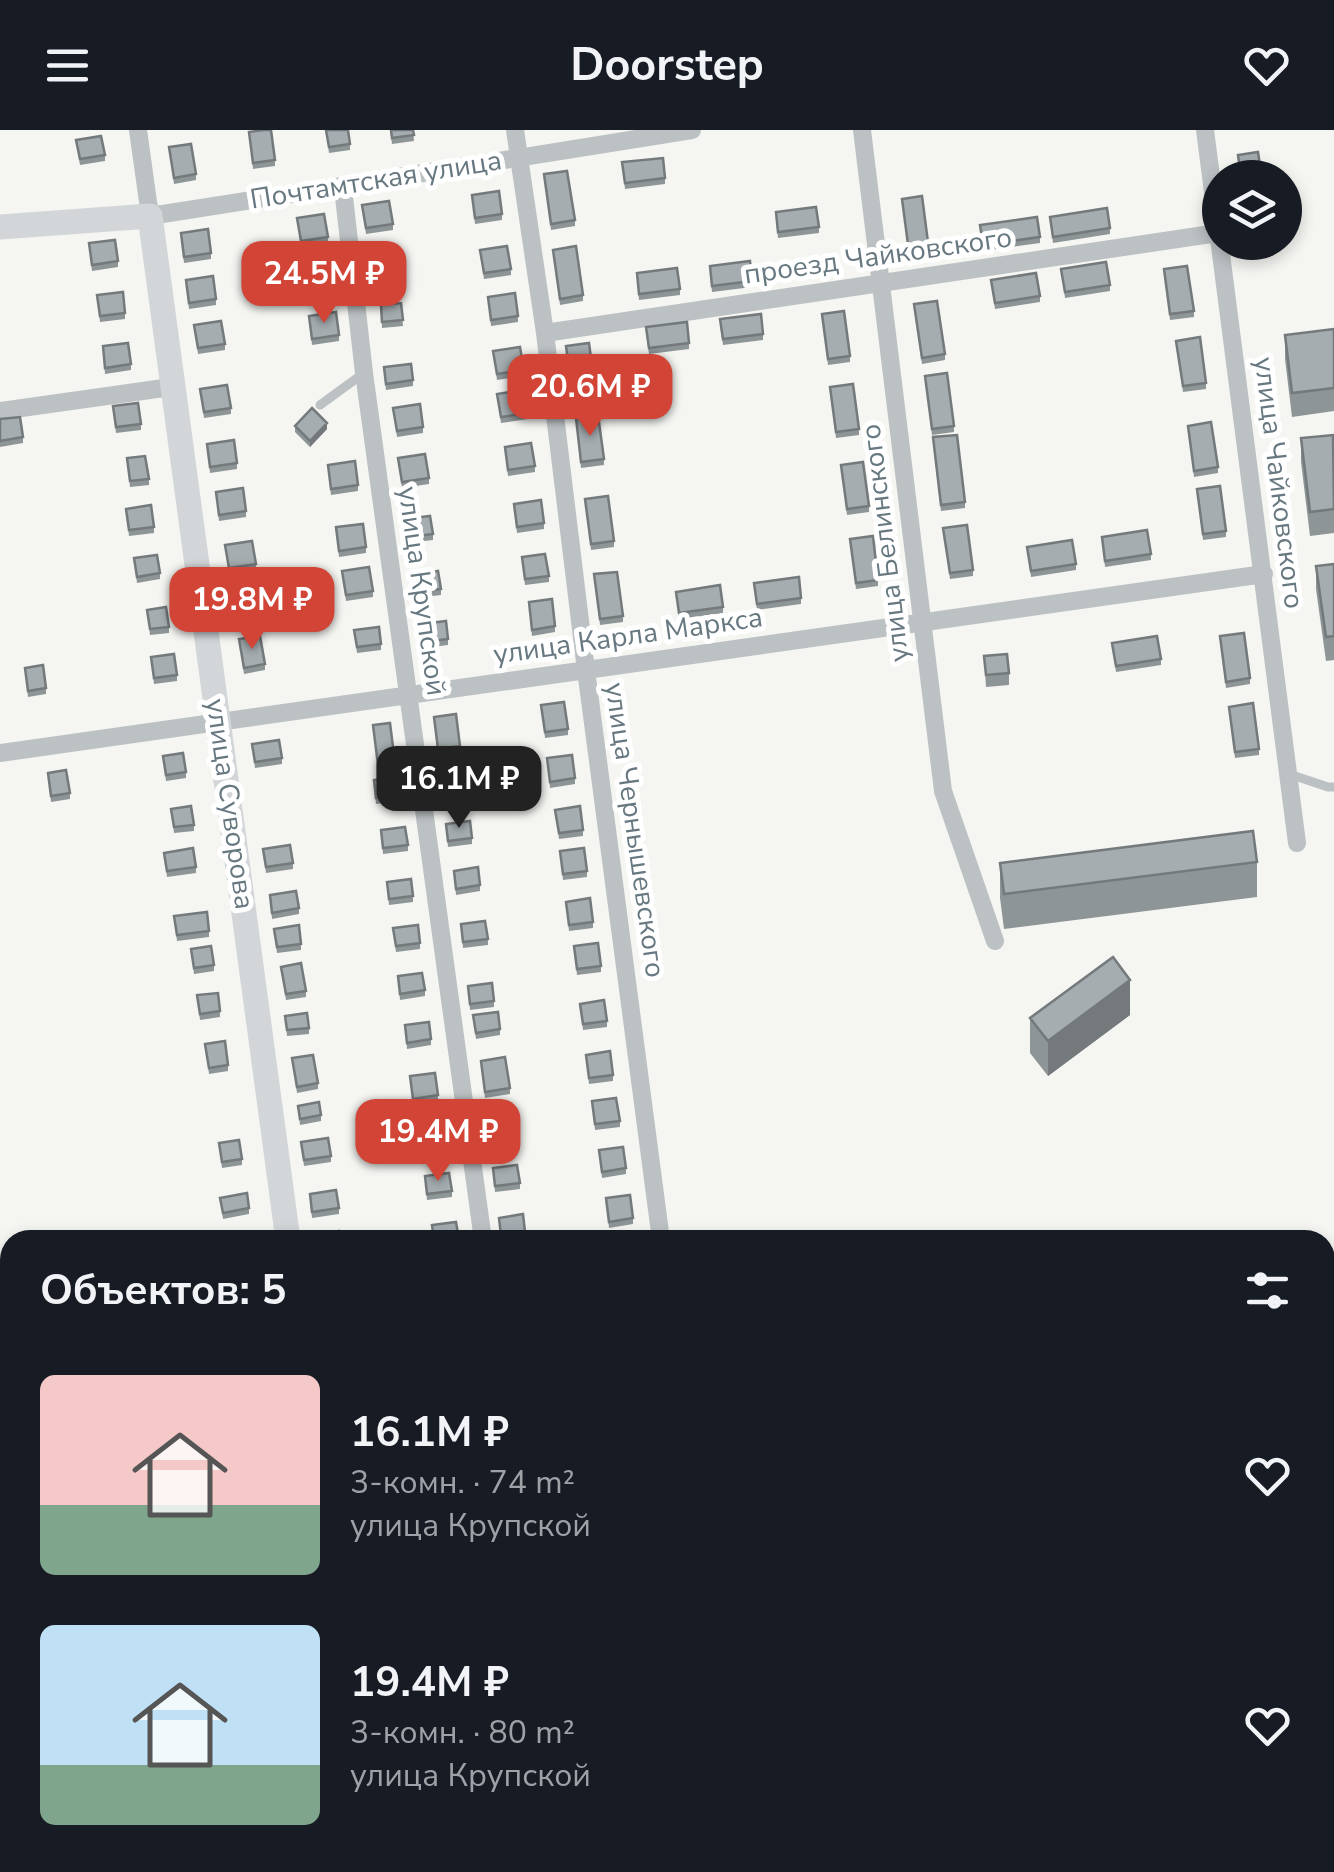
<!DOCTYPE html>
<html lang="ru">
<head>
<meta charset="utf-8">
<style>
	:root { --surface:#171b24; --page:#20242c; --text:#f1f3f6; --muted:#9ea1a6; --accent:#d24435 }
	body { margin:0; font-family:"Nunito Sans",sans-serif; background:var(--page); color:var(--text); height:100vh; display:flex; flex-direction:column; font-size:38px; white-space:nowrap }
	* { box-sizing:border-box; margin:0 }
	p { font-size:32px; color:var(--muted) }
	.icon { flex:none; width:55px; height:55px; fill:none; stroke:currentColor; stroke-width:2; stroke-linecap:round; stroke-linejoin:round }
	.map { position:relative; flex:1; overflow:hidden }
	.sheet { position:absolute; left:0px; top:1100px; width:1335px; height:642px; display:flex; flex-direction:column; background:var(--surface); border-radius:30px 30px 0 0; box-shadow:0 5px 15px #0003 }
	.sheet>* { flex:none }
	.controls { position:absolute; left:1202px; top:30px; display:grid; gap:20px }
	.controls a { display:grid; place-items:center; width:100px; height:100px; border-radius:50%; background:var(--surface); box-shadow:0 5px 15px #0003; font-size:50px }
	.price { position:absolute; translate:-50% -85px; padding:0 22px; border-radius:20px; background:var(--accent); color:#fff; font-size:32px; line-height:65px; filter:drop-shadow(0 2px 5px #0008) }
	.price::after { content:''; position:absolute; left:50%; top:60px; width:30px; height:22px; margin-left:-15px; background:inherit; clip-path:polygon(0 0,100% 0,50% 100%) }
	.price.active { background:#222; color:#fff }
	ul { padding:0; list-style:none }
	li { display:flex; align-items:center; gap:30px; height:250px; padding:0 40px }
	li span { display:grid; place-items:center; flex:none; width:280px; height:200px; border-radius:15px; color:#555 }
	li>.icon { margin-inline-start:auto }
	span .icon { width:120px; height:120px; fill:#fffc; stroke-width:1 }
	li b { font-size:42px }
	h2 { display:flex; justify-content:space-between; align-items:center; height:120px; padding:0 40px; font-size:42px }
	header { display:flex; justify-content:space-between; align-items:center; height:130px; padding:0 40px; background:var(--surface); font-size:45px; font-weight:700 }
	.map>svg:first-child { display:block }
</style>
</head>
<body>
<header><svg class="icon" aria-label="menu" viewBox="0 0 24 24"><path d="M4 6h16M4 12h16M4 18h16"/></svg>Doorstep<svg class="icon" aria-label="heart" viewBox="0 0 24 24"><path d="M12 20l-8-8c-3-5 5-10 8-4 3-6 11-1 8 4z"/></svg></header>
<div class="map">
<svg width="1334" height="1742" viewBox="0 0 1334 1742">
	<rect width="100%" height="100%" fill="#f5f5f2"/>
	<path fill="#e6e6e5" d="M1334 1384V1679L1325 1680V1385Z
		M836 1732 838 1742H410L409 1733Z"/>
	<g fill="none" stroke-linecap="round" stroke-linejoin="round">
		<path stroke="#bcc1c3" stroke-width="9" d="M320 275 364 243
			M1289 644 1328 657H1334
			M1325 1721 1328 1742
			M849 1732 850 1742
			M1169 1732 1171 1742
			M1220 1732 1221 1742
			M1276 1732 1277 1742
			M979 1742 981 1732"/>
		<path stroke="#bcc1c3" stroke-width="18" d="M138 0 150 86C331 59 511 28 692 0
			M515 0 545 203 586 540 661 1110
			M862 0 943 661 995 811
			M1205 0 1297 713
			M343 58 364 243 483 1110
			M545 203 1218 103
			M0 281 171 257
			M0 623 1264 444
			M0 1515 10 1589
			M1325 1705 1334 1704
			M31 1732 32 1742
			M1043 1742 1116 1732"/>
		<path stroke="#d2d6d9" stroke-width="25" d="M0 97 150 86 288 1110
			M0 1269 10 1268
			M375 1732 376 1742"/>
	</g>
	<path fill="#8e9597" d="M326 0 350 14V20L329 23Z
		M390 0H413L414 11 392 14Z
		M249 2 275 30V36L253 39Z
		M76 10 105 25V31L80 35Z
		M169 17 196 44V50L174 54Z
		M622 32 665 48V54L625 59Z
		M544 44 575 90V96L551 100Z
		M472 65 502 84V90L475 94Z
		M902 69 929 120V126L909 128Z
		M362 75 393 94V100L366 104Z
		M1050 87 1110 98V104L1053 113Z
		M297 88 328 107V113L301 117Z
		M776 88 819 97V103L778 108Z
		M980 95 1040 107V113L983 121Z
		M181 103 211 123V129L184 133Z
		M89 113 118 131V137L92 141Z
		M480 120 511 139V145L484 149Z
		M553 120 583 165V171L560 175Z
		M374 129 400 154V160L378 162Z
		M303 138 333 157V163L306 167Z
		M1061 139 1110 155V161L1065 168Z
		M1164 139 1194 181V187L1170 190Z
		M710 142 752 151V157L712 162Z
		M637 149 680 159V165L639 170Z
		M186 150 216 169V175L189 179Z
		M991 150 1040 166V172L995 179Z
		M97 165 125 183V189L100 192Z
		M488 167 518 186V192L491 196Z
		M401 173 403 196 382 198 381 175Z
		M914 174 945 224V230L922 234Z
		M822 184 850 226V232L828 235Z
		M309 186 339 205V211L312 215Z
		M194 195 225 214V220L198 224Z
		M720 195 763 204V210L723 215Z
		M1334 199V281L1292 287 1285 229V205Z
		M646 203 689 213V219L649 224Z
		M1176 211 1206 253V259L1183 262Z
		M103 216 131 234V240L105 244Z
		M566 216 595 258V264L572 267Z
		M493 221 524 240V246L497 250Z
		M384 243 413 250V256L386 260Z
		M925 246 954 296V302L932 305Z
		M830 257 859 299V305L836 308Z
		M200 259 231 278V284L204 288Z
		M497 264 528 283V289L501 293Z
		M113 276 141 294V300L116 303Z
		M393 278 423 297V303L397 307Z
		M576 288 604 329V335L581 338Z
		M0 289 23 307V313L0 317Z
		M295 296 327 299 310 317 295 302Z
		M1188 296 1218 337V343L1194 347Z
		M1301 308 1334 315V403L1310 406 1301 332Z
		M933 313 965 372V378L941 381Z
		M207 314 237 333V339L210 343Z
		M505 317 535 336V342L508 346Z
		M127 328 149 349V355L130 357Z
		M398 328 429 348V354L402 358Z
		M328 335 358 355V361L331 365Z
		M841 335 869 376V382L847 385Z
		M1197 359 1226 401V407L1203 410Z
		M216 362 246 381V387L219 391Z
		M585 369 614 411V417L591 420Z
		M514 374 544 393V399L517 403Z
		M126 379 154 397V403L129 406Z
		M406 389 433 404V410L408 413Z
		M336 397 366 417V423L339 427Z
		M943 398 973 440V446L950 449Z
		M1102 407 1151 424V430L1105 437Z
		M850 409 878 450V456L856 459Z
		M225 415 256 434V440L229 444Z
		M1027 417 1076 434V440L1031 447Z
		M522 427 549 446V452L525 455Z
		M134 428 160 443V449L137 453Z
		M1334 434V530L1326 531 1316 459V436Z
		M342 441 373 461V467L346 471Z
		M594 444 623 486V492L600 495Z
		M414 445 441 459V465L416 468Z
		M754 453 801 468V474L757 480Z
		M676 462 723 477V483L679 489Z
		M231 465 252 482V488L234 490Z
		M529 472 555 496V502L532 506Z
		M147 480 169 497V503L150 505Z
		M422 494 448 509V515L424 518Z
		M354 500 381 514V520L357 523Z
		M1220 506 1250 548V554L1226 558Z
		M239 509 265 534V540L244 544Z
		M1112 513 1161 529V535L1116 542Z
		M984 526 1009 543V555L986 557Z
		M151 527 177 545V551L154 554Z
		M25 538 46 558V564L28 567Z
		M541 575 568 599V605L545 608Z
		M1229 577 1259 619V625L1235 628Z
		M434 593 460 616V622L438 625Z
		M373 595 396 641V647L379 649Z
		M252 614 282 628V634L255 638Z
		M163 626 186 642V648L166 651Z
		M547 628 575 648V654L550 658Z
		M48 643 70 663V669L51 672Z
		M443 645 469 659V665L445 668Z
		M374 650 400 665V671L376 674Z
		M171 679 194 695V701L174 703Z
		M555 680 583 700V706L559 709Z
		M446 694 472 708V714L448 717Z
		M381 700 408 715V721L383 724Z
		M263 719 293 733V739L266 743Z
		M560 721 587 741V747L563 750Z
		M164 723 196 737V743L167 747Z
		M1257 732V767L1004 799 1000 768V733Z
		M454 741 480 755V761L456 765Z
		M387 752 413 766V772L389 775Z
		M270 765 299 778V784L272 789Z
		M566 772 593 792V798L569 801Z
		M174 786 209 801V807L177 811Z
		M461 794 488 809V815L463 818Z
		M393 798 420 813V819L396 822Z
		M274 799 301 814V820L277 823Z
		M574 816 601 836V842L577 845Z
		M191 819 214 835V841L194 844Z
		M281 837 306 861V867L286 870Z
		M398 846 425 860V866L400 870Z
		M468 856 494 871V877L470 880Z
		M197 865 220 881V887L200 890Z
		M580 874 607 891V897L583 900Z
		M473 885 500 899V905L476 909Z
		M1130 885 1048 946 1030 923V888Z
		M285 886 309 898V904L287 906Z
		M405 895 431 909V915L407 919Z
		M205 914 228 935V941L209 944Z
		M586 925 613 945V951L589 954Z
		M292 928 318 953V959L297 963Z
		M481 931 510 958V964L485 968Z
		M410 946 438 965V971L413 975Z
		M592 971 620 991V997L595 1000Z
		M298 976 321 985V991L300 995Z
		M488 988 515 1002V1008L491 1012Z
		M419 995 446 1010V1016L422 1019Z
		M301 1012 331 1026V1032L304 1036Z
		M219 1013 242 1029V1035L222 1038Z
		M599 1020 626 1038V1044L602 1048Z
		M493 1038 520 1053V1059L495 1062Z
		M425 1046 452 1061V1067L427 1070Z
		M310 1064 339 1078V1084L312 1088Z
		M220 1068 249 1078V1084L223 1089Z
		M606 1068 633 1088V1094L609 1098Z
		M499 1088 525 1102V1108L501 1110Z
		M10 1196V1229L0 1230V1197Z
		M1334 1562V1669L1325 1670V1563Z
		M457 1732H508L479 1742H459Z
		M543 1732H574L575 1742H545Z
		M685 1732 686 1742H619V1733Z"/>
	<path fill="#74797b" d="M327 293V299L310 317V311Z
		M1130 850V885L1048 946V911Z"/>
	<path fill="#a5adb0" stroke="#74797b" stroke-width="2.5" d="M264 0H271L275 30 253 33 249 2Z
		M326 0H348L350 14 329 17Z
		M391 0H413L414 5 392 8Z
		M101 6 105 25 80 29 76 10Z
		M191 14 196 44 174 48 169 17Z
		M1258 22 1262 48H1241L1238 25Z
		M663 28 665 48 625 53 622 32Z
		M567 41 575 90 551 94 544 44Z
		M499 61 502 84 475 88 472 65Z
		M922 66 929 120 909 122 902 69Z
		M389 71 393 94 366 98 362 75Z
		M816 77 819 97 778 102 776 82Z
		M1107 78 1110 98 1053 107 1050 87Z
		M324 84 328 107 301 111 297 88Z
		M1037 87 1040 107 983 115 980 95Z
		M208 99 211 123 184 127 181 103Z
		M115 110 118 131 92 135 89 113Z
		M507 116 511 139 484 143 480 120Z
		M576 116 583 165 560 169 553 120Z
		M396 126 400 154 378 156 374 129Z
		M750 131 752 151 712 156 710 136Z
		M1106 132 1110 155 1065 162 1061 139Z
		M330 134 333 157 306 161 303 138Z
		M1187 136 1194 181 1170 184 1164 139Z
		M677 138 680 159 639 164 637 143Z
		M1036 143 1040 166 995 173 991 150Z
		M213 146 216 169 189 173 186 150Z
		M123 162 125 183 100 186 97 165Z
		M515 163 518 186 491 190 488 167Z
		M937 171 945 224 922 228 914 174Z
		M401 173 403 190 382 192 381 175Z
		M844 181 850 226 828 229 822 184Z
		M336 182 339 205 312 209 309 186Z
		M761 184 763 204 723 209 720 189Z
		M221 191 225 214 198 218 194 195Z
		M687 192 689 213 649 218 646 197Z
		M1334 199V258L1292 263 1285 205Z
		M1200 207 1206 253 1183 256 1176 211Z
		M128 213 131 234 105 238 103 216Z
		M589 213 595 258 572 261 566 216Z
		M520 217 524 240 497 244 493 221Z
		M411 234 413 250 386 254 384 237Z
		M947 243 954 296 932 299 925 246Z
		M853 254 859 299 836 302 830 257Z
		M227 255 231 278 204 282 200 259Z
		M524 260 528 283 501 287 497 264Z
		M138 273 141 294 116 297 113 276Z
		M420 274 423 297 397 301 393 278Z
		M312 278 327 293 310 311 295 296Z
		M598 285 604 329 581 332 576 288Z
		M20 287 23 307 0 311V289Z
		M1211 292 1218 337 1194 341 1188 296Z
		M957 305 965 372 941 375 933 307Z
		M1333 305 1334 379 1310 382 1301 308Z
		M234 310 237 333 210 337 207 314Z
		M531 313 535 336 508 340 505 317Z
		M425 324 429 348 402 352 398 328Z
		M145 326 149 349 130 351 127 328Z
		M355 331 358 355 331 359 328 335Z
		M863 332 869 376 847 379 841 335Z
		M1220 356 1226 401 1203 404 1197 359Z
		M243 358 246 381 219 385 216 362Z
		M608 366 614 411 591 414 585 369Z
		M541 370 544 393 517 397 514 374Z
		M151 375 154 397 129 400 126 379Z
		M430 386 433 404 408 407 406 389Z
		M363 394 366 417 339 421 336 397Z
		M967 395 973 440 950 443 943 398Z
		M1147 400 1151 424 1105 431 1102 407Z
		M873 406 878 450 856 453 850 409Z
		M1072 410 1076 434 1031 441 1027 417Z
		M252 411 256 434 229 438 225 415Z
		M545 424 549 446 525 449 522 427Z
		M157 425 160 443 137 447 134 428Z
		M1334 434V506L1326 507 1316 436Z
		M369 437 373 461 346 465 342 441Z
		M438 441 441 459 416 462 414 445Z
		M617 442 623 486 600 489 594 444Z
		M799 447 801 468 757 474 754 453Z
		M720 455 723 477 679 483 676 462Z
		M250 462 252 482 234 484 231 465Z
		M552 469 555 496 532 500 529 472Z
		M166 477 169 497 150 499 147 480Z
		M446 491 448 509 424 512 422 494Z
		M379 497 381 514 357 517 354 500Z
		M1244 503 1250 548 1226 552 1220 506Z
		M260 506 265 534 244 538 239 509Z
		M1157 506 1161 529 1116 536 1112 513Z
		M174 524 177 545 154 548 151 527Z
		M1007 524 1009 543 986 545 984 526Z
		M43 535 46 558 28 561 25 538Z
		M564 572 568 599 545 602 541 575Z
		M1253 573 1259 619 1235 622 1229 577Z
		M456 584 460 616 438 619 434 587Z
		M390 593 396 641 379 643 373 595Z
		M279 610 282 628 255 632 252 614Z
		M183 623 186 642 166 645 163 626Z
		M572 625 575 648 550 652 547 628Z
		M66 640 70 663 51 666 48 643Z
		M467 641 469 659 445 662 443 645Z
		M398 647 400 665 376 668 374 650Z
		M191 676 194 695 174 697 171 679Z
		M580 676 583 700 559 703 555 680Z
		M470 691 472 708 448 711 446 694Z
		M405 697 408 715 383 718 381 700Z
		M1253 701 1257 732 1004 764 1000 733Z
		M290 715 293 733 266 737 263 719Z
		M193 718 196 737 167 741 164 723Z
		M584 718 587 741 563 744 560 721Z
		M478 737 480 755 456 759 454 741Z
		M411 749 413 766 389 769 387 752Z
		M296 761 299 778 272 783 270 765Z
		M590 768 593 792 569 795 566 772Z
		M207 782 209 801 177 805 174 786Z
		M485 791 488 809 463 812 461 794Z
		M299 795 301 814 277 817 274 799Z
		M418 795 420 813 396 816 393 798Z
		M598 813 601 836 577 839 574 816Z
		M211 816 214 835 194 838 191 819Z
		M1113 827 1130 850 1048 911 1030 888Z
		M301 833 306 861 286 864 281 837Z
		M422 843 425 860 400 864 398 846Z
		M492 853 494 871 470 874 468 856Z
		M218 863 220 881 200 884 197 865Z
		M604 870 607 891 583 894 580 874Z
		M498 882 500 899 476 903 473 885Z
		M307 883 309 898 287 900 285 886Z
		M429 892 431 909 407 913 405 895Z
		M225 911 228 935 209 938 205 914Z
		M610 921 613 945 589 948 586 925Z
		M313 925 318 953 297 957 292 928Z
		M505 927 510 958 485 962 481 931Z
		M435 943 438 965 413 969 410 946Z
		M616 968 620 991 595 994 592 971Z
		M319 972 321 985 300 989 298 976Z
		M513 985 515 1002 491 1006 488 988Z
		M443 992 446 1010 422 1013 419 995Z
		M328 1008 331 1026 304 1030 301 1012Z
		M239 1010 242 1029 222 1032 219 1013Z
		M623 1017 626 1038 602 1042 599 1020Z
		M517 1035 520 1053 495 1056 493 1038Z
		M449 1043 452 1061 427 1064 425 1046Z
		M336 1060 339 1078 312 1082 310 1064Z
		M247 1063 249 1078 223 1083 220 1068Z
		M630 1065 633 1088 609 1092 606 1068Z
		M523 1084 525 1102 501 1105 499 1088Z
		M456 1092 459 1109 434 1110 432 1095Z
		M339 1101 341 1110H319L318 1105Z
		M10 1196V1223L0 1224V1197Z
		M10 1335V1355H8L5 1336Z
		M1334 1428V1515H1332L1325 1464V1430Z
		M1334 1562V1663L1325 1664V1563Z
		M458 1732H508L509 1742H480L479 1736 459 1738Z
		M546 1732H574L575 1739 547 1742Z
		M624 1732H685L686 1738 662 1742H620L619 1733Z
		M1190 1732H1210L1212 1742H1181L1180 1734Z
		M1231 1732H1264L1265 1742H1232Z
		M1286 1732H1315L1316 1742H1287Z
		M1157 1737 1158 1742H1121Z"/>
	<g text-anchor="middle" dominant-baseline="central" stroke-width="10" stroke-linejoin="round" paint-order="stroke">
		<g font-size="28" fill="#677880" stroke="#fff">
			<text transform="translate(376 50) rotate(-9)">Почтамтская улица</text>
			<text transform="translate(878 126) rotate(-8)">проезд Чайковского</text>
			<text transform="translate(1279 353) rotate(83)">улица Чайковского</text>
			<text transform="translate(885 413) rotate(-97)">улица Белинского</text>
			<text transform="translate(422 461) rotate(82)">улица Крупской</text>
			<text transform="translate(628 506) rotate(-8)">улица Карла Маркса</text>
			<text transform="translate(230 674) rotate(82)">улица Суворова</text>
			<text transform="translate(635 700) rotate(82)">улица Чернышевского</text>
		</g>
	</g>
</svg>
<div class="controls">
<a><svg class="icon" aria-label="layers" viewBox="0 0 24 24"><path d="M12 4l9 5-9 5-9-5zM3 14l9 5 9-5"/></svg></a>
</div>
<b class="price" style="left:324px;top:196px">24.5M ₽</b>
<b class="price" style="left:590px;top:309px">20.6M ₽</b>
<b class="price" style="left:252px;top:522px">19.8M ₽</b>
<b class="price active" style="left:459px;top:701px">16.1M ₽</b>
<b class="price" style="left:438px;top:1054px">19.4M ₽</b>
<section class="sheet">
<h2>Объектов: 5<svg class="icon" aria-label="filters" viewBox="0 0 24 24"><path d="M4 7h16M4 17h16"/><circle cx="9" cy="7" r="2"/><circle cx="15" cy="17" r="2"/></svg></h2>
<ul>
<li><span style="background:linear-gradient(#f6c9c9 65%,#7fa58c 0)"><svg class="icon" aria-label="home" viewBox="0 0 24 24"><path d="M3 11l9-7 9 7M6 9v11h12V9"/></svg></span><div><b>16.1M ₽</b><p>3-комн. · 74 m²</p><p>улица Крупской</p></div><svg class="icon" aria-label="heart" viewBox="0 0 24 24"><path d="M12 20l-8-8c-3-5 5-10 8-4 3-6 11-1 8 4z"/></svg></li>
<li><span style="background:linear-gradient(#bfe0f5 70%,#7fa58c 0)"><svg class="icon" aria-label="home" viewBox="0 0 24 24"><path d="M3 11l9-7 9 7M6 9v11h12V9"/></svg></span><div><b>19.4M ₽</b><p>3-комн. · 80 m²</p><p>улица Крупской</p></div><svg class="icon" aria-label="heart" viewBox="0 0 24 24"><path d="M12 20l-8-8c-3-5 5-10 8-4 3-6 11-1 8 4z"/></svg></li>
</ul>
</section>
</div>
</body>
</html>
